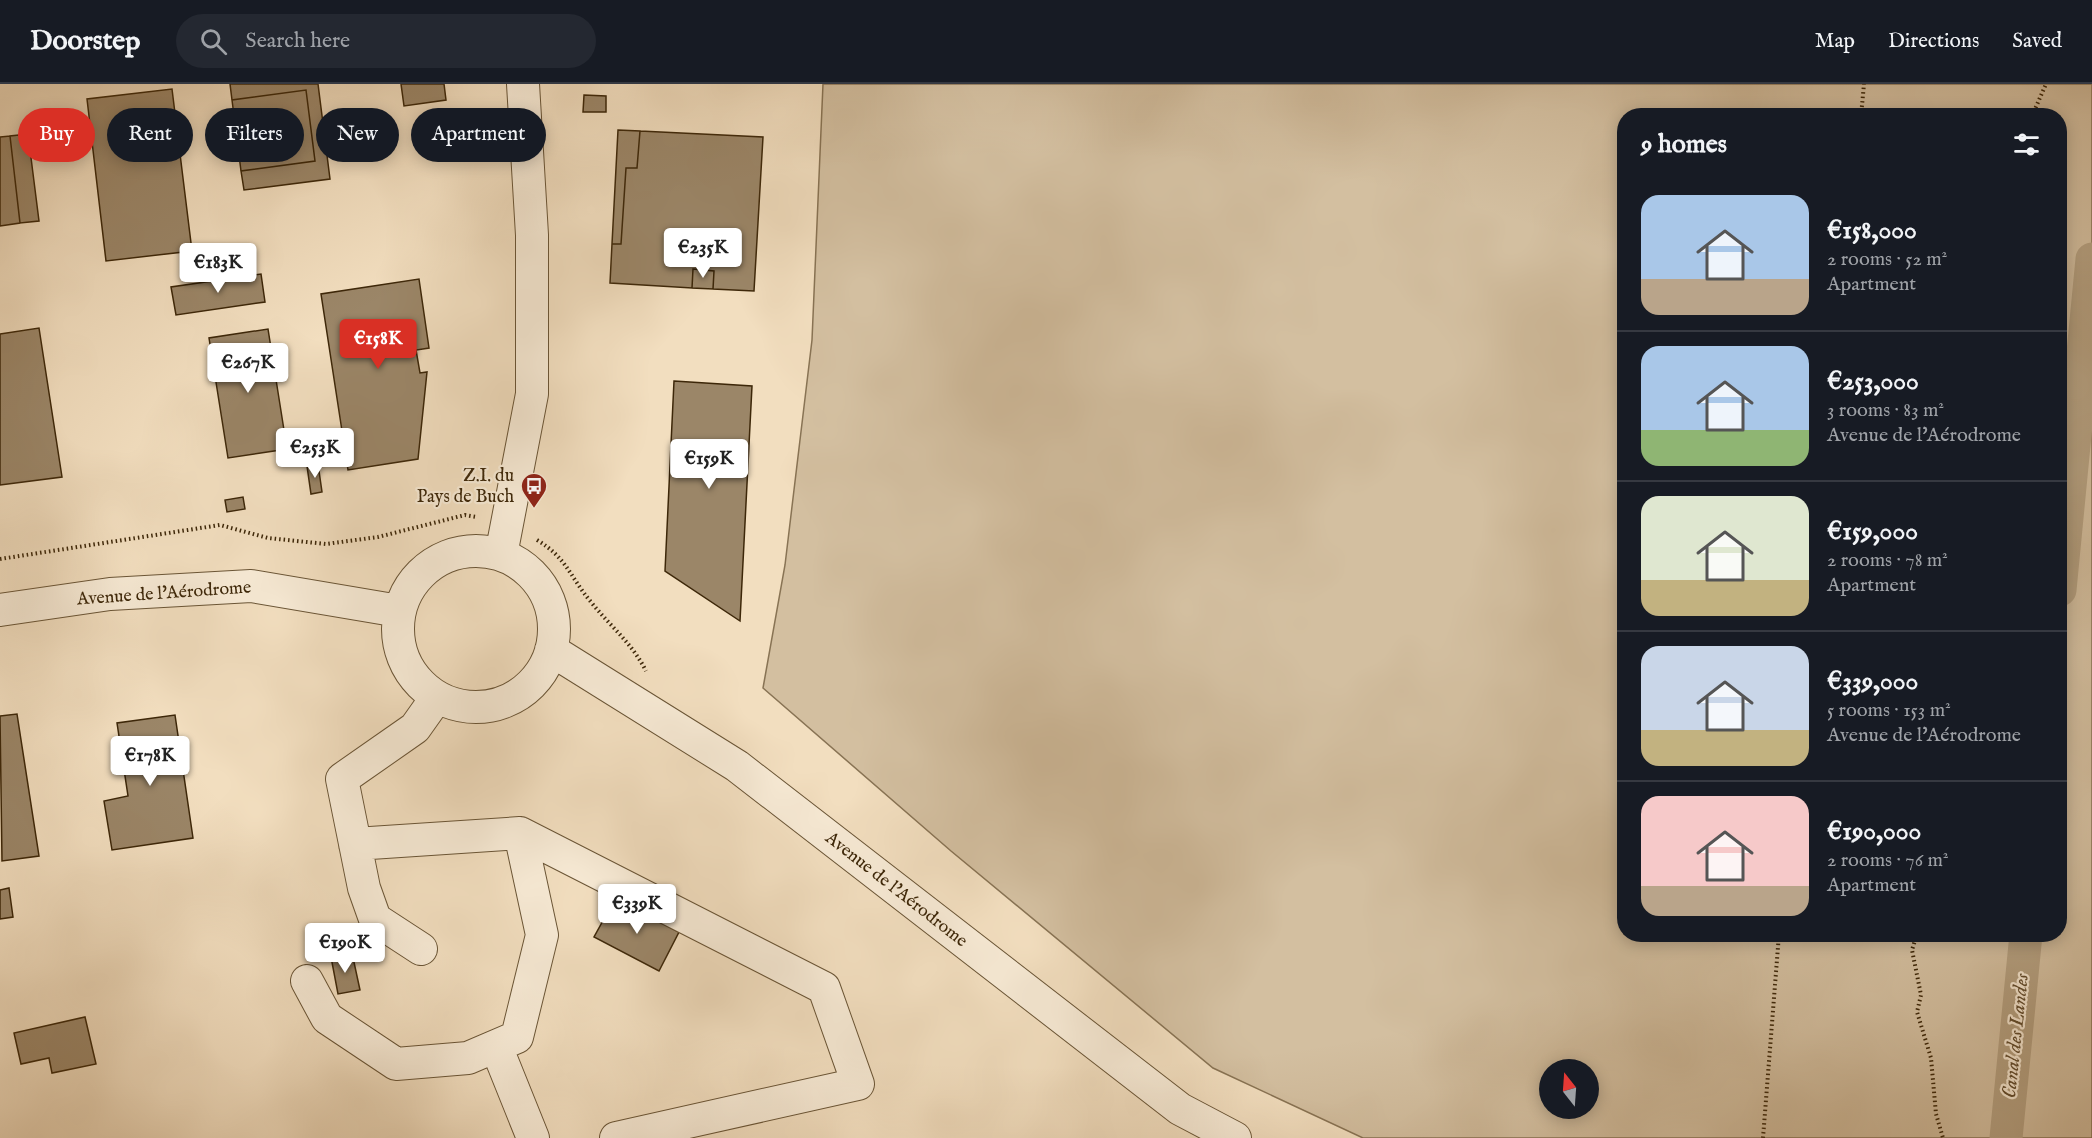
<!DOCTYPE html>
<html lang="en">
<head>
<meta charset="utf-8">
<style>
	:root { --surface:#171b24; --page:#242831; --text:#f1f3f6; --muted:#9ea1a6; --line:#363941; --accent:#d93025 }
	body { margin:0; font-family:"IM FELL English",serif; background:var(--page); color:var(--text); height:100vh; display:flex; flex-direction:column; font-size:22px; white-space:nowrap }
	* { box-sizing:border-box; margin:0 }
	p { font-size:20px; color:var(--muted) }
	.icon { flex:none; width:33px; height:33px; fill:none; stroke:currentColor; stroke-width:2; stroke-linecap:round; stroke-linejoin:round }
	.map { position:relative; flex:1; overflow:hidden }
	.details { position:absolute; left:1617px; top:24px; width:450px; height:834px; display:flex; flex-direction:column; background:var(--surface); border-radius:24px; box-shadow:0 3px 15px #0003 }
	.details>* { flex:none }
	.top-card { position:absolute; left:18px; top:24px; width:570px; height:54px; display:flex; gap:12px }
	.needle { width:39px; rotate:343deg }
	.controls { position:absolute; left:1539px; top:975px; display:grid; gap:12px }
	.controls a { display:grid; place-items:center; width:60px; height:60px; border-radius:50%; background:var(--surface); box-shadow:0 3px 15px #0003; font-size:30px }
	.price { position:absolute; translate:-50% -51px; padding:0 14px; border-radius:6px; background:#fff; color:#222; font-size:20px; line-height:39px; filter:drop-shadow(0 2px 3px #0008) }
	.price::after { content:''; position:absolute; left:50%; top:36px; width:18px; height:14px; margin-left:-9px; background:inherit; clip-path:polygon(0 0,100% 0,50% 100%) }
	.price.on { background:var(--accent); color:#fff }
	ul { padding:0; list-style:none }
	li { display:flex; align-items:center; gap:18px; height:150px; padding:0 24px }
	li+li { border-top:2px solid var(--line) }
	li span { display:grid; place-items:center; flex:none; width:168px; height:120px; border-radius:18px; color:#555 }
	li>.icon { margin-inline-start:auto }
	span .icon { width:72px; height:72px; fill:#fffc; stroke-width:1 }
	li b { font-size:26px }
	h2 { display:flex; justify-content:space-between; align-items:center; height:72px; padding:0 24px; font-size:26px }
	.pill { padding:0 21px; border-radius:27px; background:var(--surface); box-shadow:0 3px 15px #0003; font-size:21px; line-height:54px }
	.pill.on { background:var(--accent); color:#fff }
	header { display:flex; align-items:center; gap:36px; box-sizing:border-box; height:84px; padding:0 30px; background:var(--surface); border-bottom:2px solid var(--line) }
	header strong { font-size:28px }
	nav { display:flex; gap:33px; margin-inline-start:auto; font-size:21px }
	.search { width:420px; height:54px; background:var(--page); display:flex; align-items:center; gap:15px; box-sizing:border-box; padding:0 21px; border-radius:33px; color:var(--muted); font-size:22px }
	.map>svg:first-child { display:block }
</style>
</head>
<body>
<header>
<strong>Doorstep</strong>
<div class="search"><svg class="icon" aria-label="search" viewBox="0 0 24 24"><circle cx="10" cy="10" r="6"/><path d="M15 15l6 6"/></svg>Search here</div>
<nav><a>Map</a><a>Directions</a><a>Saved</a></nav>
</header>
<div class="map">
<svg width="2092" height="1054" viewBox="0 0 2092 1054">
	<rect width="100%" height="100%" fill="#f2debf"/>
	<filter id="stains"><feTurbulence type="fractalNoise" baseFrequency=".00333" numOctaves="4"/><feColorMatrix values="0 0 0 0 .2 0 0 0 0 .09 0 0 0 0 .02 0 0 0 .5 -.17"/></filter>
	<radialGradient id="worn" r=".72"><stop offset=".6" stop-color="#630" stop-opacity="0"/><stop offset="1" stop-color="#630" stop-opacity=".3"/></radialGradient>
	<path fill="#d3bfa0" stroke="#887354" stroke-width="1.5" fill-rule="evenodd" d="M823 0H2092V1054H1363L1213 984 951 767 763 604 785 481 812 256ZM1624 32H2060V850H1624ZM1550 986H1588V1024H1550Z"/>
	<g fill="none" stroke-linecap="round" stroke-linejoin="round">
		<path stroke="#b4a081" stroke-width="33" d="M2060 506 2092 175
			M2006 1054 2026 850"/>
	</g>
	<path fill="#9b8668" stroke="#3d2709" stroke-width="1.5" d="M230 0H318L330 95 244 106 241 87 315 77 306 6 232 16Z
		M401 0H444L446 16 404 22Z
		M172 5 192 167 106 177 87 15Z
		M306 6 315 77 241 87 232 16Z
		M584 11 606 12V28H583Z
		M618 46 640 47 637 84H626L621 160H612Z
		M640 47 763 53 754 207 713 205 714 187 693 185 692 204 610 199 612 160H621L626 84H637Z
		M28 50 39 137 20 139 10 52Z
		M10 52 20 139 0 142V53Z
		M693 185 714 187 713 205 692 204Z
		M261 190 265 218 176 231 171 203Z
		M419 195 429 264 416 266 420 289 427 288 418 375 348 386 321 210Z
		M39 244 62 393 0 401V250Z
		M268 245 287 365 228 374 209 254Z
		M674 297 752 302 740 537 665 487Z
		M318 380 322 408 311 410 307 382Z
		M243 413 245 425 227 428 225 416Z
		M17 630 39 772 2 777 0 632Z
		M175 631 193 754 112 766 104 717 128 712 117 639Z
		M9 804 13 833 0 835V806Z
		M615 815 679 848 659 887 594 853Z
		M352 869 360 906 338 910 331 873Z
		M85 933 96 980 52 989 49 974 21 980 14 949Z"/>
	<g fill="none" stroke-linecap="round" stroke-linejoin="round">
		<g stroke="#6a5536" stroke-width="34">
			<path id="minor" d="M398 545a78 78 0 1 1 156 0a78 78 0 1 1-156 0Z
				M501 471 532 310V151L523 0
				M0 526 110 510 251 502 399 527
				M551 566 737 682 1180 1025 1235 1054
				M520 749 824 904 858 1000 616 1054
				M421 865 375 835 364 804 342 695 415 644 437 613
				M307 897 327 934 396 980 468 974 517 953 542 851 520 749 355 760
				M496 962 533 1054"/>
		</g>
		<path stroke="#3d2709" stroke-width="4" stroke-dasharray="1.5 3" stroke-linecap="butt" d="M1861 32 1864 0
			M2032 32 2046 0
			M537 456C567 474 570 493 591 518 610 542 632 559 646 587
			M0 475 220 441 268 454 326 460 378 453 465 431 477 433
			M1917 850 1912 866 1921 911 1917 928 1931 974 1936 1030 1943 1054
			M1763 1054 1779 850"/>
		<use href="#minor" stroke="#f7ead5" stroke-width="32"/>
	</g>
	<defs>
		<g id="bus-pin" transform="scale(1.35)"><path d="M0 17L-7.5 6A9.5 9.5 0 1 1 7.5 6Z" fill="#8f2418" stroke="#f7ead5"/><path d="M-5-6H5V4H4V6H2V4H-2V6H-4V4H-5ZM-3.5-4V0h7V-4ZM-3.5 1.2v1.5H-2V1.2ZM2 1.2v1.5H3.5V1.2Z" fill="#fff"/></g>
	</defs>
	<g fill-rule="evenodd">
		<use href="#bus-pin" x="534" y="402"/>
	</g>
	<g text-anchor="middle" dominant-baseline="central" stroke-width="4.5" stroke-linejoin="round" paint-order="stroke">
		<g font-size="18" fill="#3d2709" stroke="#f7ead5" text-anchor="end">
			<text x="514" y="392">Z.I. du<tspan x="514" dy="21">Pays de Buch</tspan></text>
		</g>
		<g font-size="18" fill="#3d2709" stroke="#f7ead5">
			<text transform="translate(164 510) rotate(-4)">Avenue de l'Aérodrome</text>
			<text transform="translate(896 806) rotate(38)">Avenue de l'Aérodrome</text>
		</g>
		<g font-size="20" font-style="italic" fill="#614b2d" stroke="#f7ead5">
			<text transform="translate(2016 952) rotate(-84)">Canal des Landes</text>
		</g>
	</g>
	<rect width="100%" height="100%" filter="url(#stains)"/>
	<rect width="100%" height="100%" fill="url(#worn)"/>
</svg>
<div class="controls">
<a><svg class="needle" viewBox="-14 -14 28 28"><path d="M0-13l5 13h-10z" fill="#e53935"/><path d="M0 13l5-13h-10z" fill="#9ea1a6"/></svg></a>
</div>
<b class="price" style="left:703px;top:195px">€235K</b>
<b class="price" style="left:218px;top:210px">€183K</b>
<b class="price on" style="left:378px;top:286px">€158K</b>
<b class="price" style="left:248px;top:310px">€267K</b>
<b class="price" style="left:315px;top:395px">€253K</b>
<b class="price" style="left:709px;top:406px">€159K</b>
<b class="price" style="left:150px;top:703px">€178K</b>
<b class="price" style="left:637px;top:851px">€339K</b>
<b class="price" style="left:345px;top:890px">€190K</b>
<div class="top-card">
<a class="pill on">Buy</a>
<a class="pill">Rent</a>
<a class="pill">Filters</a>
<a class="pill">New</a>
<a class="pill">Apartment</a>
</div>
<section class="details">
<h2>9 homes<svg class="icon" aria-label="filters" viewBox="0 0 24 24"><path d="M4 7h16M4 17h16"/><circle cx="9" cy="7" r="2"/><circle cx="15" cy="17" r="2"/></svg></h2>
<ul>
<li><span style="background:linear-gradient(#a9c7e8 70%,#b9a48a 0)"><svg class="icon" aria-label="home" viewBox="0 0 24 24"><path d="M3 11l9-7 9 7M6 9v11h12V9"/></svg></span><div><b>€158,000</b><p>2 rooms · 52 m²</p><p>Apartment</p></div></li>
<li><span style="background:linear-gradient(#a9c7e8 70%,#8fb573 0)"><svg class="icon" aria-label="home" viewBox="0 0 24 24"><path d="M3 11l9-7 9 7M6 9v11h12V9"/></svg></span><div><b>€253,000</b><p>3 rooms · 83 m²</p><p>Avenue de l'Aérodrome</p></div></li>
<li><span style="background:linear-gradient(#dfe7d0 70%,#c2b280 0)"><svg class="icon" aria-label="home" viewBox="0 0 24 24"><path d="M3 11l9-7 9 7M6 9v11h12V9"/></svg></span><div><b>€159,000</b><p>2 rooms · 78 m²</p><p>Apartment</p></div></li>
<li><span style="background:linear-gradient(#c9d6e8 70%,#c2b280 0)"><svg class="icon" aria-label="home" viewBox="0 0 24 24"><path d="M3 11l9-7 9 7M6 9v11h12V9"/></svg></span><div><b>€339,000</b><p>5 rooms · 153 m²</p><p>Avenue de l'Aérodrome</p></div></li>
<li><span style="background:linear-gradient(#f6c9c9 75%,#b9a48a 0)"><svg class="icon" aria-label="home" viewBox="0 0 24 24"><path d="M3 11l9-7 9 7M6 9v11h12V9"/></svg></span><div><b>€190,000</b><p>2 rooms · 76 m²</p><p>Apartment</p></div></li>
</ul>
</section>
</div>
</body>
</html>
